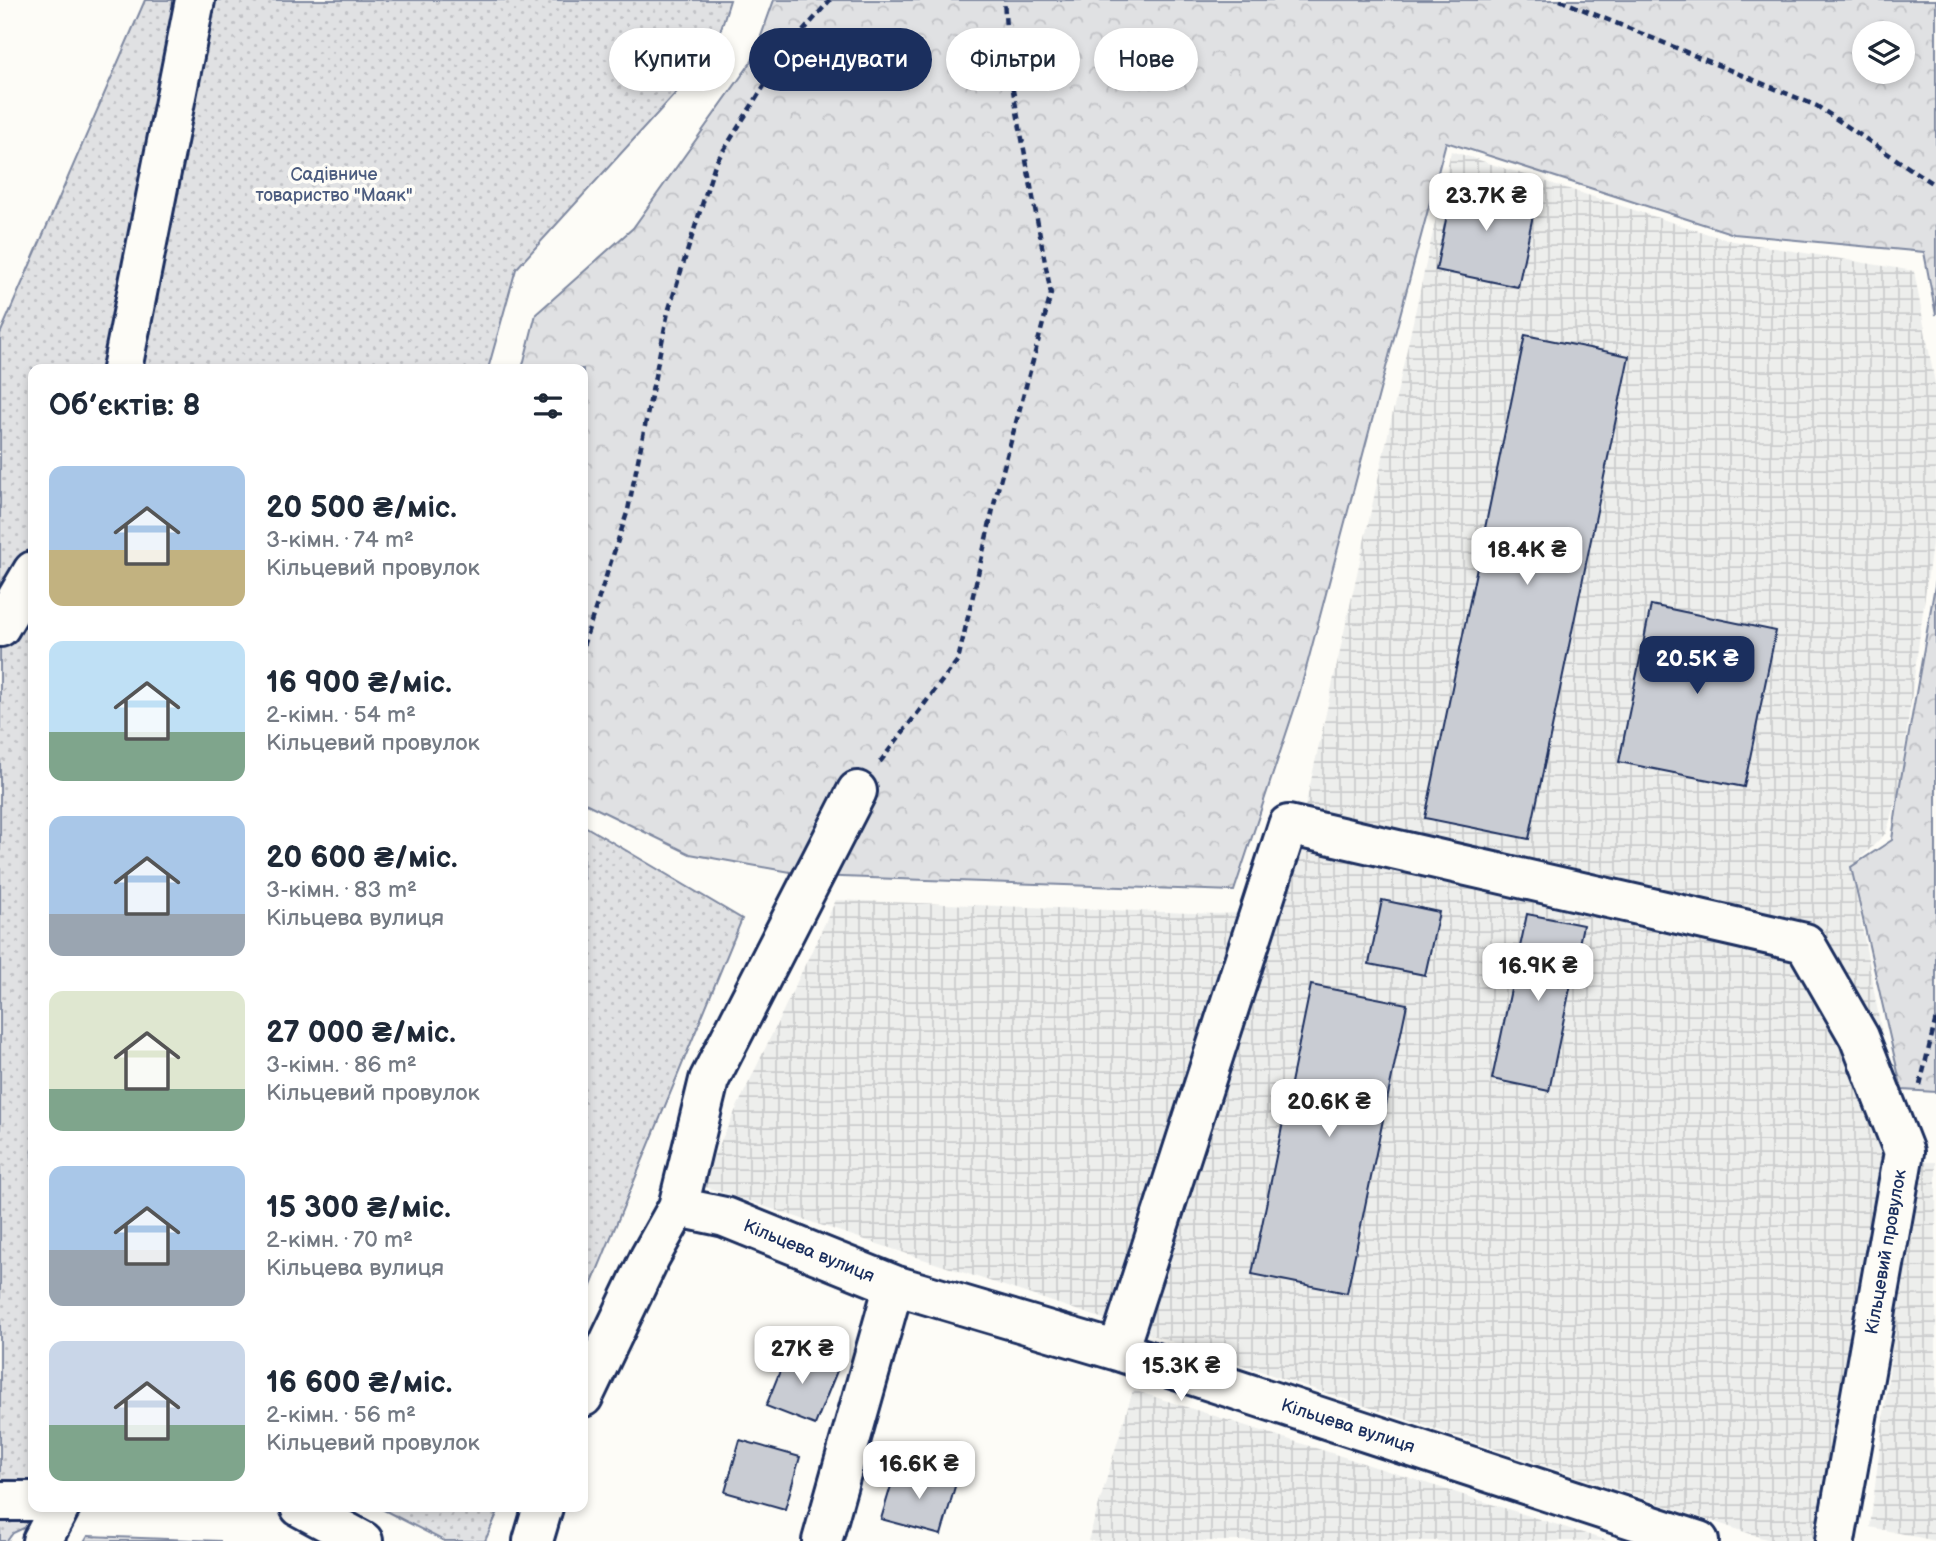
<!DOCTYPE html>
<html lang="uk">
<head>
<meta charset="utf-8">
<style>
	:root { --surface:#fff; --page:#f2f2f3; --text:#1f2937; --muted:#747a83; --accent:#1b2f5e }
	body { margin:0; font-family:"Balsamiq Sans",sans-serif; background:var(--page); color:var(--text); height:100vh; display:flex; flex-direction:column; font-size:26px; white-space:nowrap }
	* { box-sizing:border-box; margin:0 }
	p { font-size:23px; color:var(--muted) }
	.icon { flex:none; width:38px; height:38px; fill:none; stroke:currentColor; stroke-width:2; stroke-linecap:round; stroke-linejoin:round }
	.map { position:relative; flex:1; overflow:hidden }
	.sheet { position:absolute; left:28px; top:364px; width:560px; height:1148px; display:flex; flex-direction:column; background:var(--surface); border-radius:14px; box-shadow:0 4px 10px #0003 }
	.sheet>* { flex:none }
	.banner { position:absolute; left:609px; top:28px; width:665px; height:63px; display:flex; gap:14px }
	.buttons { position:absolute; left:1852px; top:21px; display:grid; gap:14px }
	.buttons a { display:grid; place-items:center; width:63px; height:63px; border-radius:50%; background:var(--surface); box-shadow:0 4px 10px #0003; font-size:35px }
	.price { position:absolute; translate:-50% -60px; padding:0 16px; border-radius:14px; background:#fff; color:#222; font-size:23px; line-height:46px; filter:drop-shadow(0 2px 4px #0008) }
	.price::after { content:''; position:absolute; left:50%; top:42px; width:21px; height:16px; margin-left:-10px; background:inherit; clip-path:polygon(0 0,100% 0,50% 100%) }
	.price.current { background:var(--accent); color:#fff }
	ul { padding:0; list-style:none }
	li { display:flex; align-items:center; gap:21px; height:175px; padding:0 21px }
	li span { display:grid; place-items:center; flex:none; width:196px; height:140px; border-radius:14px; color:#555 }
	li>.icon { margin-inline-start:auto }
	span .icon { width:84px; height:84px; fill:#fffc; stroke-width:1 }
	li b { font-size:30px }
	h2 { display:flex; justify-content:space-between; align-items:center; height:84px; padding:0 21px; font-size:30px }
	.tag { padding:0 24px; border-radius:32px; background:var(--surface); box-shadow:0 4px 10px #0003; font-size:24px; line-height:63px }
	.tag.current { background:var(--accent); color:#fff }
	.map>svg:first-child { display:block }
</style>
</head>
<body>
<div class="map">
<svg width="1936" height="1541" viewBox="0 0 1936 1541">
	<defs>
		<pattern id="industrial-grid" width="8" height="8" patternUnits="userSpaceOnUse" patternTransform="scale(1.75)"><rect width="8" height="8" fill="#edeeec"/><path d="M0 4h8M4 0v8" fill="none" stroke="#cbcccd"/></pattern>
		<pattern id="forest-crowns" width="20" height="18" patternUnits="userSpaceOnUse" patternTransform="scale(1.75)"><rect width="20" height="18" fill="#e0e1e3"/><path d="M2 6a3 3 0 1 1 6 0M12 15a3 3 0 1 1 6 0" fill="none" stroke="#c0c1c5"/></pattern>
		<pattern id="garden-dots" width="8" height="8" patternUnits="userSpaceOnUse" patternTransform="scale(1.75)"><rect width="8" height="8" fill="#e0e1e3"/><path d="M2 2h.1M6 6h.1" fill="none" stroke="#c0c1c5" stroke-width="1.8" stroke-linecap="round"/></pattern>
	</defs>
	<rect width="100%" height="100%" fill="#fdfcf7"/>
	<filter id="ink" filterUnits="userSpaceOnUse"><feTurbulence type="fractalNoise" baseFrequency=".0143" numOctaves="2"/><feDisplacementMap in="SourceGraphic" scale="14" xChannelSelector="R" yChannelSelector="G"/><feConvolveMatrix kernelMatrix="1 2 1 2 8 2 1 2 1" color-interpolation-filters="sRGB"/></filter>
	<g filter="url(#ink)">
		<path fill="url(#industrial-grid)" d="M1451 151 1727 240 1914 271 1936 389V514L1899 790 1886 833 1851 868 1904 1152 1813 1541H1772L700 1185 836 900 1218 914 1282 911Z
			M1915 1162H1936V1541L1870 1527Z
			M1133 1390 1608 1541H1088Z"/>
		<path fill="url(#forest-crowns)" stroke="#7e88a0" stroke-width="2" fill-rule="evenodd" d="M774 0H1936V315L1924 252 1734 234 1446 142 1299 695 1234 891 813 876 690 854 583 802V369H522L536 314 633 228 752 61ZM1864 33H1902V72H1864Z
			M1936 580V1092L1902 1090 1851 867 1892 840 1899 790Z"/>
		<path fill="url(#garden-dots)" stroke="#7e88a0" stroke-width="2" d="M145 0H730L714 51 516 269 488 369H33V1507H68L13 1533 7 1541H0V334Z
			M583 825 742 919 583 1305Z
			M378 1507H500L485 1541H444Z
			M88 1536 221 1541H85Z"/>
		<path fill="#c9ccd3" stroke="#1b2f5e" stroke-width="2" d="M1454 179 1537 196 1518 287 1436 270Z
			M1525 335 1629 356 1529 839 1425 818Z
			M1651 605 1776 631 1744 787 1619 762Z
			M1382 900 1439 912 1425 975 1369 964Z
			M1527 914 1583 925 1549 1091 1492 1079Z
			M1311 985 1407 1004 1347 1293 1252 1274Z
			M790 1346 839 1366 815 1425 766 1406Z
			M740 1440 800 1457 785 1509 725 1492Z
			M897 1466 956 1483 941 1535 881 1519Z"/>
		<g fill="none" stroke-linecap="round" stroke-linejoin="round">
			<g stroke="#1b2f5e" stroke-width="44">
				<path id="minor" d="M122 369 195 0
					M0 627 33 571
					M678 1207 725 1217 894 1285 1118 1351 1699 1541
					M1118 1351 1288 825 1805 943 1859 1037 1904 1152 1835 1541
					M583 1397 650 1257 678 1207 709 1080 857 791
					M0 1501H33
					M300 1507 363 1541
					M42 1541 60 1507
					M533 1541 543 1507
					M822 1541 894 1285"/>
			</g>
			<path stroke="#1b2f5e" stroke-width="4.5" stroke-dasharray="7 5" stroke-linecap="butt" d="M1560 0 1817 106 1936 186
				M583 646 628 510 668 312 715 164 786 51 830 0
				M880 762 958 660 996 496 1051 294 1009 69 1004 0
				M1920 1085 1936 1018"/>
			<use href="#minor" stroke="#fdfcf7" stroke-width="38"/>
		</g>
	</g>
	<g text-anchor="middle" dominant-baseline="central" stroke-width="7" stroke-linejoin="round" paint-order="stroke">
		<g font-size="18" fill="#4c5c7f" stroke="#fdfcf7">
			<text x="334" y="174">Садівниче<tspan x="334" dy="21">товариство "Маяк"</tspan></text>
		</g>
		<g font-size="18" fill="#1b2f5e" stroke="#fdfcf7">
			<text transform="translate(809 1251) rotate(22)">Кільцева вулиця</text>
			<text transform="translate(1886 1252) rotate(-80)">Кільцевий провулок</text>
			<text transform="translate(1348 1426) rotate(18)">Кільцева вулиця</text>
		</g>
	</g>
</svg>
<div class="buttons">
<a><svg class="icon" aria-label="layers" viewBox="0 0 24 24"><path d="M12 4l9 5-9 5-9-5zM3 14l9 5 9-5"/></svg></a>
</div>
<b class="price" style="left:1486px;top:233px">23.7K ₴</b>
<b class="price" style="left:1527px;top:587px">18.4K ₴</b>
<b class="price current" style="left:1697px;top:696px">20.5K ₴</b>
<b class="price" style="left:1538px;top:1003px">16.9K ₴</b>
<b class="price" style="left:1329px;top:1139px">20.6K ₴</b>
<b class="price" style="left:802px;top:1386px">27K ₴</b>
<b class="price" style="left:1181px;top:1403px">15.3K ₴</b>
<b class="price" style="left:919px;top:1501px">16.6K ₴</b>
<div class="banner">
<a class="tag">Купити</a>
<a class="tag current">Орендувати</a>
<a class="tag">Фільтри</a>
<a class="tag">Нове</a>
</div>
<section class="sheet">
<h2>Об’єктів: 8<svg class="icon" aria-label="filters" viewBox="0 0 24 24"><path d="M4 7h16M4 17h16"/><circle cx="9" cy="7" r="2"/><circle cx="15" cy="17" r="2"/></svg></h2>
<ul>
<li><span style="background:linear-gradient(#a9c7e8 60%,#c2b280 0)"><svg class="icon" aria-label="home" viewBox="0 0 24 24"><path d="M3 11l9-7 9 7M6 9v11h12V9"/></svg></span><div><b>20 500 ₴/міс.</b><p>3-кімн. · 74 m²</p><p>Кільцевий провулок</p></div></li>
<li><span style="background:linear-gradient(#bfe0f5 65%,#7fa58c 0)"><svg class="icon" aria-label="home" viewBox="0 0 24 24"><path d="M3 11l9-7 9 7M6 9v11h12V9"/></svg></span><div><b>16 900 ₴/міс.</b><p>2-кімн. · 54 m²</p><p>Кільцевий провулок</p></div></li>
<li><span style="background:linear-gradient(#a9c7e8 70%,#9aa5b1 0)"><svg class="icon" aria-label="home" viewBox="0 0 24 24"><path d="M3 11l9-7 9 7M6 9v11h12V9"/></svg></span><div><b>20 600 ₴/міс.</b><p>3-кімн. · 83 m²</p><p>Кільцева вулиця</p></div></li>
<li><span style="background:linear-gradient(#dfe7d0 70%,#7fa58c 0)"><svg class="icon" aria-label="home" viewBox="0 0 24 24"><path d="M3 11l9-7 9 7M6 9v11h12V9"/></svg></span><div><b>27 000 ₴/міс.</b><p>3-кімн. · 86 m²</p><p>Кільцевий провулок</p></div></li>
<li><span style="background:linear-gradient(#a9c7e8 60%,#9aa5b1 0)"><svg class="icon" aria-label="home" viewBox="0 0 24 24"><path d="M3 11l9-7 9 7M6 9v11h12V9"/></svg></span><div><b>15 300 ₴/міс.</b><p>2-кімн. · 70 m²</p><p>Кільцева вулиця</p></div></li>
<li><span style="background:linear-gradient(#c9d6e8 60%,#7fa58c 0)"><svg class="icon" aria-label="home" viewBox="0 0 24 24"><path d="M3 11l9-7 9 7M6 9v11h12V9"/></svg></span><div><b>16 600 ₴/міс.</b><p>2-кімн. · 56 m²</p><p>Кільцевий провулок</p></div></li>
</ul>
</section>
</div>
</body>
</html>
